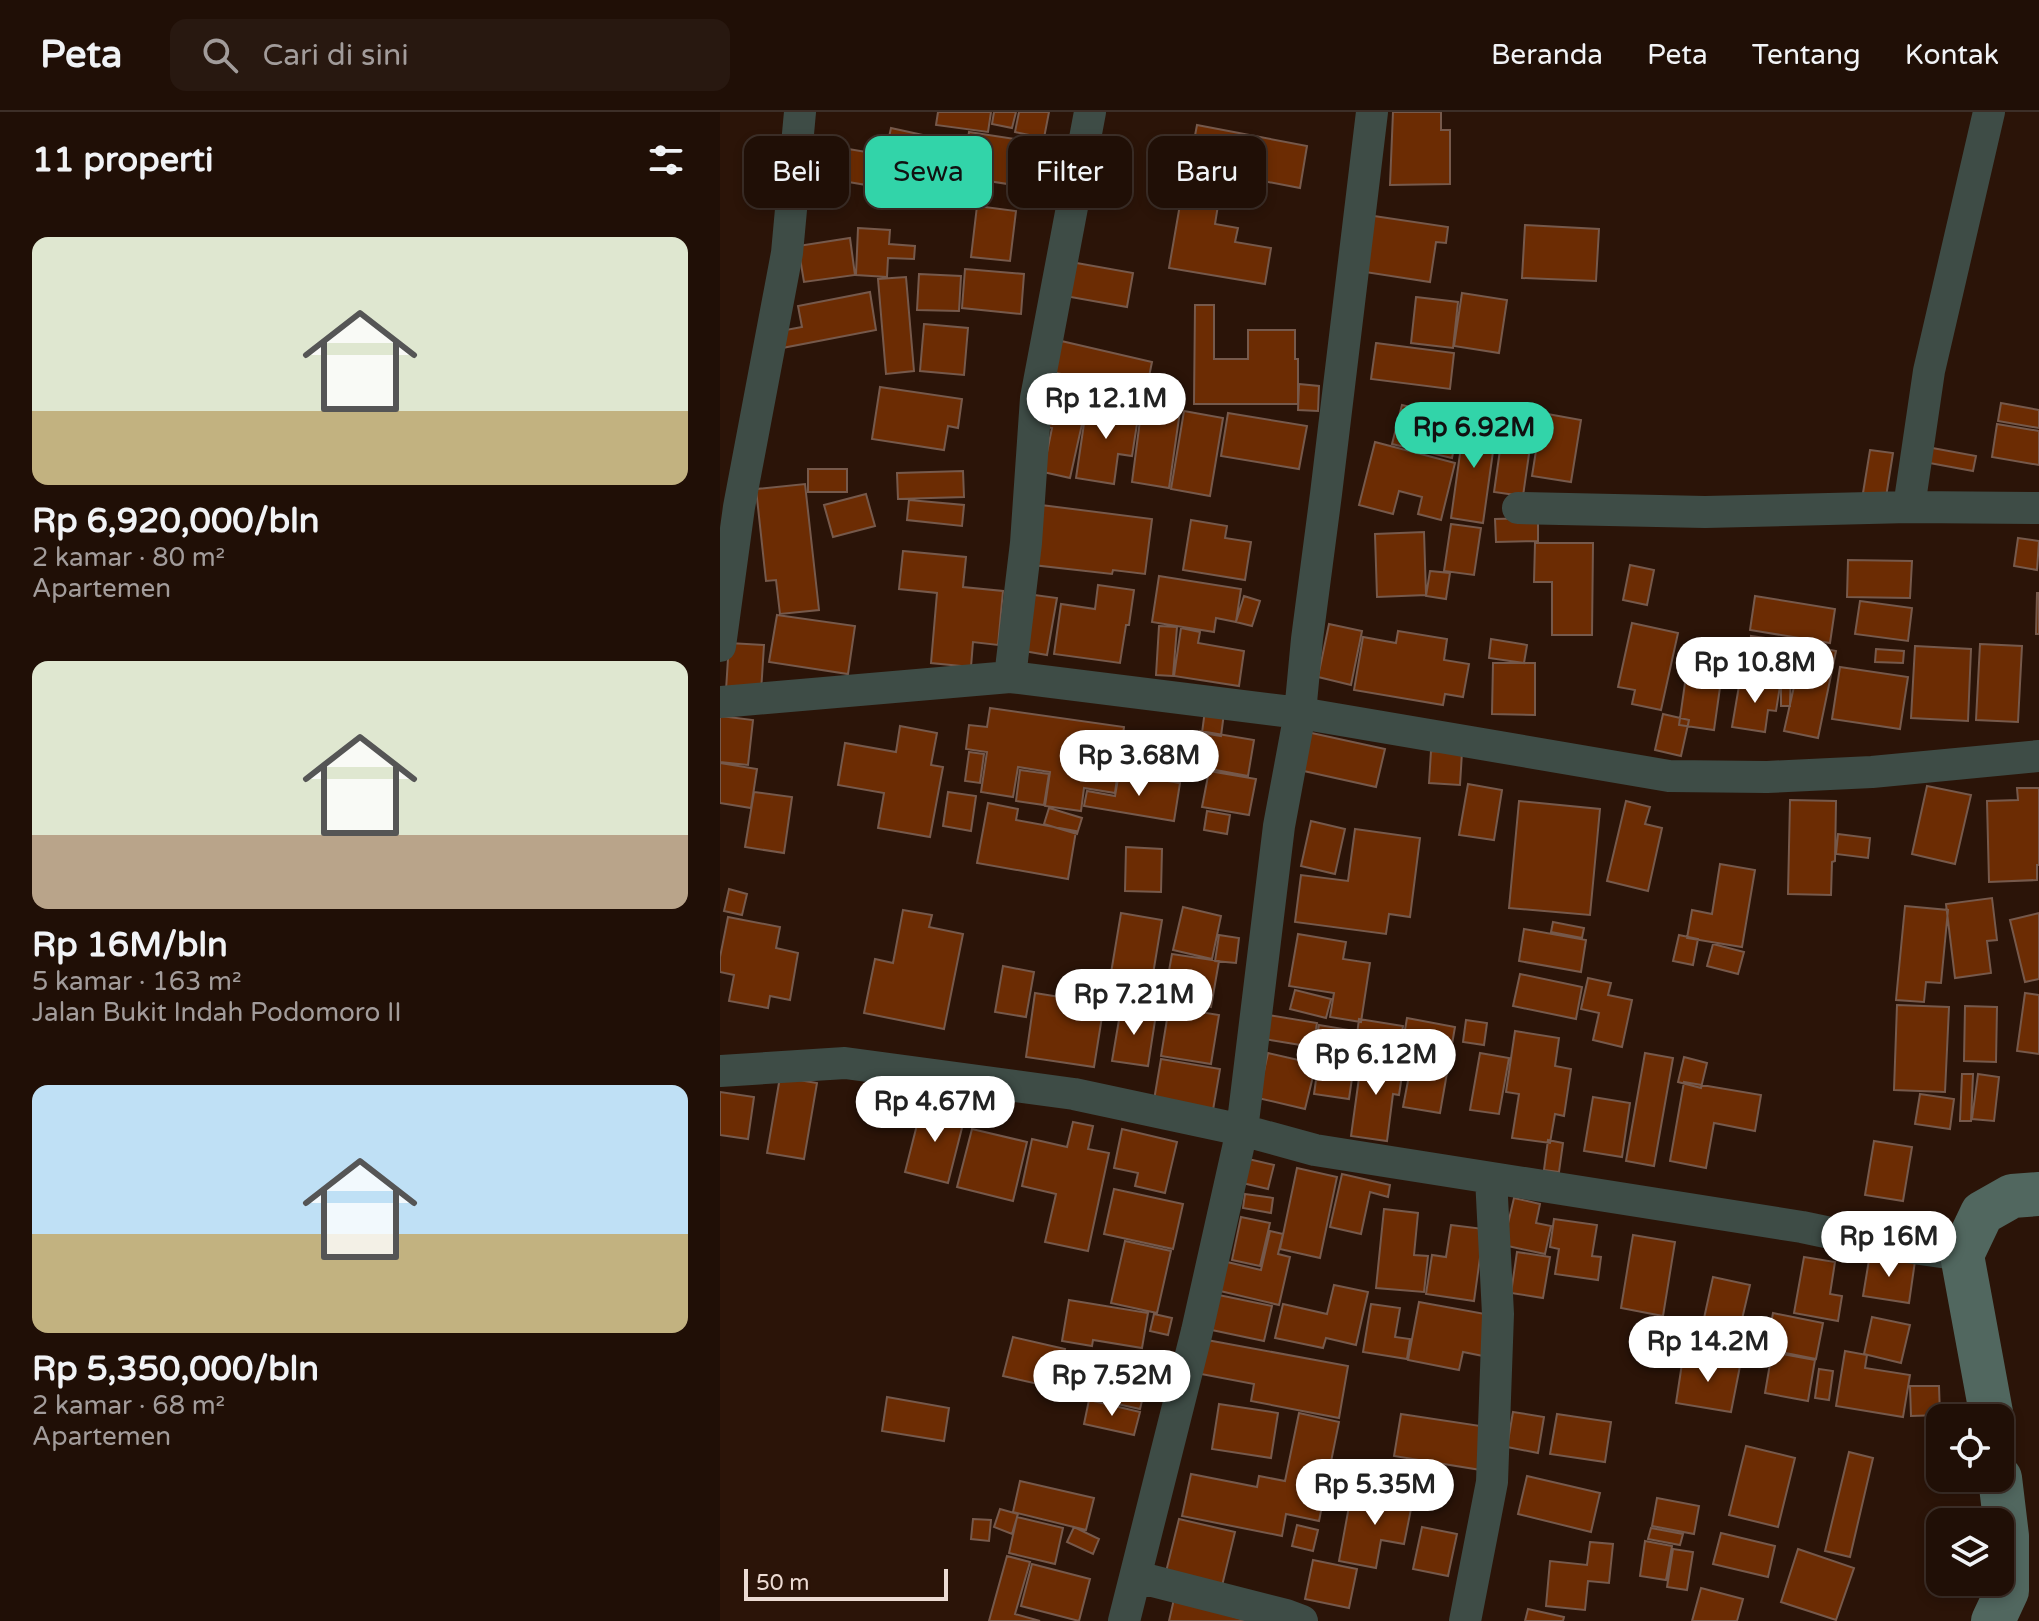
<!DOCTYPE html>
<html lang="id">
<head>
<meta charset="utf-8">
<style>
	:root { --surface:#200f06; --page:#281810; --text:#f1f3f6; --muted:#a29c9b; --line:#3d2f28; --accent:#32d4a9 }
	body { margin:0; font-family:"Varela Round",sans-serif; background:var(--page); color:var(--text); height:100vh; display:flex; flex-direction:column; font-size:30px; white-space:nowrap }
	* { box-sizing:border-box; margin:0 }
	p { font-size:26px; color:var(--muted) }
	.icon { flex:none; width:44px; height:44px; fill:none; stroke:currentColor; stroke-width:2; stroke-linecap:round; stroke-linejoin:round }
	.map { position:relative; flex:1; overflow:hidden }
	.details { display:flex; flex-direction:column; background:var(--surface); width:720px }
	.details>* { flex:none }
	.hud { position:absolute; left:24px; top:24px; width:760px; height:72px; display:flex; gap:16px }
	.fabs { position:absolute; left:1206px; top:1292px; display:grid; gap:16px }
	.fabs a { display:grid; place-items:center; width:88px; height:88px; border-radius:16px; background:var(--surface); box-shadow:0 4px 12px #0003,0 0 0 2px var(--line); font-size:40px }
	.scale { position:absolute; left:24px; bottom:20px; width:204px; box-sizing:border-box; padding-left:8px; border:4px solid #ecdbd3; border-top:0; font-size:22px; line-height:28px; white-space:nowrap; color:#ecdbd3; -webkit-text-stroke:6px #2b1408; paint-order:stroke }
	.price { position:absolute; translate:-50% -68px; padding:0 18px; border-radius:28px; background:#fff; color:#222; font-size:26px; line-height:52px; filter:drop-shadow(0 2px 4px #0008) }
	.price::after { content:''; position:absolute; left:50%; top:48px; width:24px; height:18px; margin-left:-12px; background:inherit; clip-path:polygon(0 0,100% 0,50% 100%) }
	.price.current { background:var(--accent); color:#111 }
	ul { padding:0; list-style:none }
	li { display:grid; align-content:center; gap:16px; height:424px; padding:0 32px }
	li span { display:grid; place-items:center; height:248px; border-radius:16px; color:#555 }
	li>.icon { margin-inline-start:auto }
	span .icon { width:144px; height:144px; fill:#fffc; stroke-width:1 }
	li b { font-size:34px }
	h2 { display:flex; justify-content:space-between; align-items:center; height:96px; padding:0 32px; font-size:34px }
	.tag { padding:0 28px; border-radius:16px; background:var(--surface); box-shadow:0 4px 12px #0003,0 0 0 2px var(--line); font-size:28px; line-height:72px }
	.tag.current { background:var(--accent); color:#111 }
	header { display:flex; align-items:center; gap:48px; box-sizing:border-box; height:112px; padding:0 40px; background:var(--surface); border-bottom:2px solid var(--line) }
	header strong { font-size:38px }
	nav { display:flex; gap:44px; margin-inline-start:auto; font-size:28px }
	.search { width:560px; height:72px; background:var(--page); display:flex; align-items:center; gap:20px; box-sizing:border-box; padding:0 28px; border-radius:16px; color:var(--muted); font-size:30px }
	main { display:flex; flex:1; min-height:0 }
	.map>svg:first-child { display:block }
</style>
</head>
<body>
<header>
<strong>Peta</strong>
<div class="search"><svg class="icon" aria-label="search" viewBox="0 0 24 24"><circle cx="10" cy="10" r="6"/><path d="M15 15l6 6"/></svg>Cari di sini</div>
<nav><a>Beranda</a><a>Peta</a><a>Tentang</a><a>Kontak</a></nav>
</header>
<main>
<section class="details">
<h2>11 properti<svg class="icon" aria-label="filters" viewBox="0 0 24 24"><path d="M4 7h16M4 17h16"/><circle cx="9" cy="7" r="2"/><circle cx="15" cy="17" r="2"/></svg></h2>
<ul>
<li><span style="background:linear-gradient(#dfe7d0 70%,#c2b280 0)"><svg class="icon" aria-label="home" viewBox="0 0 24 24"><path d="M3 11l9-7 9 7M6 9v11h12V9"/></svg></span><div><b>Rp 6,920,000/bln</b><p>2 kamar · 80 m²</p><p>Apartemen</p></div></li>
<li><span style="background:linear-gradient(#dfe7d0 70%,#b9a48a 0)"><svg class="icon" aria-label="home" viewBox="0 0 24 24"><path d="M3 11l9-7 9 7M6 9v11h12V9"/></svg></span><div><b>Rp 16M/bln</b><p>5 kamar · 163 m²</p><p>Jalan Bukit Indah Podomoro II</p></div></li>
<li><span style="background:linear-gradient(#bfe0f5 60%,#c2b280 0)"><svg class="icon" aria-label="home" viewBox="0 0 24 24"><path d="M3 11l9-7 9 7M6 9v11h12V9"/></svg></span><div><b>Rp 5,350,000/bln</b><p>2 kamar · 68 m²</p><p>Apartemen</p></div></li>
</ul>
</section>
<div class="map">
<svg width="1319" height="1509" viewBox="0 0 1319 1509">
	<rect width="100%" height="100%" fill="#2b1408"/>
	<path fill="#6c2c03" stroke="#76594b" stroke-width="2" d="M218 0H271L268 20 216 13Z
		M274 0H296L292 16 272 12Z
		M299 0H329L324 26 295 20Z
		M673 0H721V18H730V72L670 73Z
		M477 13 587 34 580 76 469 55Z
		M171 16 203 23 193 69 161 62Z
		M249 20 314 30 307 75 242 65Z
		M333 27V47L315 48V28Z
		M105 33 164 43 158 75 99 65Z
		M462 81 499 87 495 112 518 116 515 130 551 136 545 172 449 156Z
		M257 94 296 99 290 149 251 145Z
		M654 104 728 115 726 131 716 130 710 170 645 160Z
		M805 113 879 117 876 169 802 166Z
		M138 116 170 118 169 132 195 134 194 147 168 146 167 165 136 163Z
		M130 126 135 163 84 170 78 134Z
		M351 150 413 161 407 195 345 184Z
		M245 157 304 162 301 202 242 196Z
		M199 162 241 164 239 199 197 198Z
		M186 165 194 259 166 262 158 167Z
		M150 180 156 218 57 237 55 220 82 215 78 194Z
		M742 181 787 188 779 241 734 234Z
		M696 185 738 190 733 236 691 231Z
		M475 193H494V247H528V218H575V247H578V292H474Z
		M204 212 248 216 244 263 200 259Z
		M337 228 432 250 424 289 339 270 341 262 330 259Z
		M656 231 734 241 730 277 651 267Z
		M579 272 599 274 598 299 578 298Z
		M160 275 242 287 238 316 228 314 224 338 152 327Z
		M320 284 366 294 350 366 323 360 332 316 315 313Z
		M367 291 419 299 412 344 398 342 394 372 356 366Z
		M1281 291 1319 298V316L1278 309Z
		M422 293 460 299 449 376 412 370Z
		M682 293 740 307 732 346 672 332Z
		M464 299 503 306 490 384 451 377Z
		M508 301 587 314 579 357 501 344Z
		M822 301 861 308 851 370 812 364Z
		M745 306 777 311 763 411 731 406Z
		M1277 312 1319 319V353L1272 345Z
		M655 330 735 351 721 408 698 402 702 385 679 379 673 402 639 393Z
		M781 331 810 335 803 384 774 380Z
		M1207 335 1256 344 1253 359 1204 350Z
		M1150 338 1173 341 1166 385 1143 381Z
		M88 357H127V380H88Z
		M243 359 244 385 178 387 177 361Z
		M85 372 99 498 60 502 56 468 46 469 36 377Z
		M146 382 155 414 113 425 104 393Z
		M189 388 244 393 242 414 187 408Z
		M321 393 432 407 425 462 393 458 392 462 313 453Z
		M818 406V429L776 430 775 407Z
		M471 408 507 414 505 426 531 430 525 468 463 458Z
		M731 412 761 416 754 463 724 459Z
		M704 420 706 483 657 485 655 422Z
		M1298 426 1319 429 1317 458 1294 454Z
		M815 431H873L872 523H832V470H814Z
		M183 439 246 445 243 475 283 479 278 533 253 530 251 555 211 551 217 481 179 477Z
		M1128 448 1192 449 1190 486 1127 485Z
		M910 453 934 458 927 493 903 488Z
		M710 459 730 461 726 487 706 484Z
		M439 464 521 477 516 510 496 506 494 520 432 510Z
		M378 473 414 478 409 513H406L400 551 334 542 341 492 375 497Z
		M1317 481H1319V522H1316Z
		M307 482 337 486 327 543 298 538Z
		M524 484 540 489 532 514 516 510Z
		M1035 484 1115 497 1110 531 1030 518Z
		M1140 489 1192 496 1188 529 1135 522Z
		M57 503 135 514 128 562 49 550Z
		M912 511 958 521 941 598 912 592 915 578 898 575Z
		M609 512 642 519 631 573 598 565Z
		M439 514 457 515 453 564 436 563Z
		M461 516 480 520 478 531 524 539 519 574 454 564Z
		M678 519 727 527 724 548 749 552 743 585 725 582 723 593 634 578 643 525 676 531Z
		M1031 524 1068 529 1066 548 1029 543Z
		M771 527 807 533 804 551 769 546Z
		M9 531 44 533 41 580 6 578Z
		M1260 532 1302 534 1298 610 1256 608Z
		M1195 534 1251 537 1248 609 1191 606Z
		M1095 535 1116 539 1098 626 1064 619 1080 548 1092 550Z
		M1156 537 1184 539 1183 551 1155 550Z
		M991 538 1005 540 994 618 959 613 967 557 988 559Z
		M773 551H815V603L772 602Z
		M1049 551H1071L1070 594H1061V574H1048Z
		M1120 555 1188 565 1180 617 1112 607Z
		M1020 568 1060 574 1056 599 1048 598 1045 620 1012 615Z
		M270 596 404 615 395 681 364 676 361 699 325 694 330 660 298 655 293 685 261 680 267 640 246 637 249 613 267 615Z
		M485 598 504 601 501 624 482 621Z
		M943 602 969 608 961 644 935 638Z
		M0 604 33 608 28 653 0 650Z
		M180 614 217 621 211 653 223 655 210 725 158 716 164 681 118 673 125 631 176 640Z
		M480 619 534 628 528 664 474 654Z
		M587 620 665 637 656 675 579 658Z
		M403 633 433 638 429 667 399 663Z
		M711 639 742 640 740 673 709 671Z
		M249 640 264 642 260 671 245 669Z
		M0 651 37 657 31 696 0 691Z
		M300 658 329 662 324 693 296 689Z
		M489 659 536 667 529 703 482 695Z
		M399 661 460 671 454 709 364 694 367 679 395 684Z
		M748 672 782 678 774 728 739 723Z
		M1207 674 1251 683 1235 752 1192 742Z
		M1297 676H1319V753H1317V768L1269 770 1267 689 1298 688Z
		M34 680 72 685 64 741 25 735Z
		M228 680 256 684 251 719 223 714Z
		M1070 688 1116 689 1115 749 1112 750 1111 783 1068 782Z
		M799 689 880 697 870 803 789 796Z
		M906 689 930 695 925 712 942 716 928 779 887 769Z
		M268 691 298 697 296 708 356 719 348 767 257 751Z
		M329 696 362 706 357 722 324 712Z
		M487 699 510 703 507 722 484 718Z
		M591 709 625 717 615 762 581 754Z
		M635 717 700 726 690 805 669 802 666 822 575 810 581 763 628 769Z
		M1118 722 1150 726 1148 746 1116 742Z
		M406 735 442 737 441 780 405 779Z
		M1000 752 1035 758 1022 835 967 826 972 798 992 802Z
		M9 777 27 782 22 803 4 799Z
		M1272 786 1277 828 1267 829 1271 861 1235 866 1226 792Z
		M1185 794 1228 798 1221 871 1206 870 1204 890 1176 888Z
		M463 795 501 804 492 847 453 838Z
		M183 798 212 803 209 815 243 822 224 917 144 901 155 847 173 851Z
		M401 801 442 808 432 868 391 861Z
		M1319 801V867L1305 870 1290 808Z
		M8 805 60 815 56 836 78 841 70 888 50 884 48 896 9 889 14 863 0 860V845Z
		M833 810 864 816 862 826 831 820Z
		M804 817 866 828 861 860 799 849Z
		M578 822 626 830 623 847 650 851 641 910 610 905 614 881 569 874Z
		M499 823 519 826 516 851 495 849Z
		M959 823 978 827 973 853 953 849Z
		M993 832 1024 840 1018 862 987 854Z
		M452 842 499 849 491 895 444 887Z
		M283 854 314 860 306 905 275 900Z
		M800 862 862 875 856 907 793 894Z
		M868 866 891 871 888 883 912 888 902 935 873 928 879 901 861 897Z
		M575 878 611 887 606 906 570 897Z
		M315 881 384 892 374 955 306 945Z
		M1305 881 1319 883V942L1297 939Z
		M1177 893 1229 895 1225 980 1174 978Z
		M1245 894 1277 895 1276 950 1244 949Z
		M449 895 499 903 491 952 441 944Z
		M401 896 436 902 428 954 392 949Z
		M548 903 597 911 593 935 544 927Z
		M687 906 735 915 720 1001 683 995 692 948 680 947Z
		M639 907 683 914 678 946 635 939Z
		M746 908 767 911 764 933 743 930Z
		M599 913 635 919 632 935 596 929Z
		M795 919 839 926 835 954 851 957 844 1004 835 1002 830 1031 792 1026 799 982 786 980Z
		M601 933 636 938 629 987 594 982Z
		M548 941 596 952 585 997 538 986Z
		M760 941 789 946 779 1002 750 998Z
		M925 941 953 946 934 1054 906 1049Z
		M642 944 684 950 679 983 673 982 667 1029 631 1024Z
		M964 945 987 951 981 976 958 970Z
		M441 947 500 957 493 998 434 988Z
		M1242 962H1253L1251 1009H1240Z
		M1258 962 1279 965 1274 1009 1252 1007Z
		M60 965 97 971 84 1047 47 1041Z
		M964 970 1041 983 1035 1019 994 1011 986 1056 950 1049Z
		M0 980 34 985 28 1027 0 1023Z
		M1200 982 1234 987 1230 1017 1195 1012Z
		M873 985 910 991 902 1045 864 1039Z
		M202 993 245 1004 228 1071 185 1060Z
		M353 1010 373 1014 368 1037 389 1041 368 1139 325 1130 336 1082 302 1074 312 1027 347 1035Z
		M252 1017 307 1030 293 1089 237 1075Z
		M402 1017 457 1030 445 1081 415 1074 418 1061 394 1056Z
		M828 1028 843 1031 839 1060 824 1058Z
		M1154 1029 1192 1035 1183 1089 1145 1083Z
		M524 1046 554 1053 548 1077 518 1070Z
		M577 1056 617 1065 600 1146 560 1137Z
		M622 1062 670 1073 668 1085 650 1080 641 1122 610 1115Z
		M394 1077 463 1092 453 1137 384 1122Z
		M525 1082 553 1086 551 1101 523 1096Z
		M794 1086 820 1092 816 1111 831 1114 825 1142 783 1133Z
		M664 1097 698 1101 694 1143 708 1144 704 1180 656 1176Z
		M521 1105 550 1111 540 1154 512 1148Z
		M834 1107 877 1113 872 1144 881 1145 878 1168 835 1162 839 1137 830 1135Z
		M731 1113 764 1117 754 1189 706 1182 712 1143 726 1145Z
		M550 1119 563 1122 558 1142 570 1145 559 1193 500 1179 507 1150 541 1158Z
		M913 1123 955 1130 943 1204 901 1196Z
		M405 1129 451 1139 437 1201 391 1191Z
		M797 1140 830 1145 823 1186 791 1181Z
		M1150 1142 1195 1149 1189 1191 1143 1184Z
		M1084 1145 1115 1150 1110 1182 1122 1184 1118 1209 1074 1201Z
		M993 1165 1030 1173 1019 1220 983 1211Z
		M614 1173 648 1180 636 1233 606 1226 603 1236 555 1226 563 1192 607 1202Z
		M489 1181 552 1194 544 1229 482 1216Z
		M349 1188 428 1201 422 1236 373 1228 372 1234 342 1229Z
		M699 1190 776 1204 768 1245 743 1240 739 1258 688 1248Z
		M651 1192 680 1196 675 1225 690 1227 687 1247 643 1240Z
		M1053 1201 1103 1211 1096 1247 1046 1237Z
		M434 1202 452 1206 448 1223 430 1219Z
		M1152 1205 1190 1213 1181 1251 1144 1242Z
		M293 1225 345 1237 336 1276 283 1264Z
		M487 1228 628 1254 619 1306 531 1289 534 1272 481 1262Z
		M1125 1239 1147 1243 1145 1256 1190 1263 1183 1305 1116 1294Z
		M355 1240 382 1247 373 1286 346 1280Z
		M1052 1240 1095 1248 1088 1289 1045 1281Z
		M963 1245 1020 1254 1011 1300 956 1291Z
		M383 1252 428 1263 420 1297 375 1287Z
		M1099 1257 1113 1259 1109 1288 1095 1286Z
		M1190 1274H1219L1220 1303 1191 1304Z
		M167 1285 229 1296 224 1329 162 1319Z
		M369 1288 420 1300 414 1323 364 1312Z
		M499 1292 558 1301 551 1346 492 1337Z
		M793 1300 824 1305 818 1341 787 1335Z
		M579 1301 619 1310 599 1409 566 1402 562 1424 462 1404 471 1362 537 1375 539 1364 565 1369Z
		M681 1302 767 1315 761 1358 674 1344Z
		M837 1302 891 1310 885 1350 830 1342Z
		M1026 1334 1075 1346 1058 1415 1009 1403Z
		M1129 1340 1153 1346 1130 1445 1105 1439Z
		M807 1364 880 1381 871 1420 798 1402Z
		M300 1369 374 1386 366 1418 293 1400Z
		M657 1376 694 1382 684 1432 661 1428 656 1456 619 1449 630 1389 654 1394Z
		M937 1386 979 1394 974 1422 932 1414Z
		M280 1397 298 1402 292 1422 274 1415Z
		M297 1405 343 1416 335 1452 289 1441Z
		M253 1407 271 1408 269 1429 251 1427Z
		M459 1407 515 1420 501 1478 445 1464Z
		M577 1413 598 1418 593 1439 572 1434Z
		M354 1415 379 1427 373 1442 347 1430Z
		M702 1415 737 1422 728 1464 693 1457Z
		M931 1416 963 1422 960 1433 928 1427Z
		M1001 1421 1055 1434 1048 1465 993 1452Z
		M925 1429 952 1434 946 1468 920 1464Z
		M870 1430 893 1432 889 1471 868 1469 865 1498 826 1494 830 1449 867 1453Z
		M953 1437 973 1440 967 1478 947 1475Z
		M1078 1437 1134 1456 1116 1508 1061 1490Z
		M287 1444 310 1450 295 1502 320 1509H269Z
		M593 1448 637 1457 629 1496 585 1487Z
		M312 1452 370 1467 359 1509 301 1494Z
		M981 1476 1023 1487 1017 1509H972Z
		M454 1487 529 1509H449Z
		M808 1497 844 1505 843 1509H805Z"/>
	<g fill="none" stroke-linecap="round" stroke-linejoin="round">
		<path stroke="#3e4c46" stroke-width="32" d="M1189 395 1209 259 1269 0
			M798 396 985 400 1189 395 1319 396
			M0 534 19 395 67 141 80 0
			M290 565 306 431 316 286 370 0
			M0 590 290 565 580 601 949 664 1047 665 1152 660 1319 644
			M0 959 125 951 354 982 522 1018 595 1038 1082 1115 1158 1131 1242 1143
			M417 1465 566 1503 582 1509
			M404 1509 477 1219 522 1018 559 714 580 601 587 527 606 382 652 0
			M745 1509 772 1370 778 1202 771 1066"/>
		<path stroke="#51675f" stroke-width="44" d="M1272 1306 1242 1143 1262 1101 1292 1084 1319 1082
			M1273 1509 1287 1479V1424L1280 1366"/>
	</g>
</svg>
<div class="fabs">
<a><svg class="icon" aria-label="locate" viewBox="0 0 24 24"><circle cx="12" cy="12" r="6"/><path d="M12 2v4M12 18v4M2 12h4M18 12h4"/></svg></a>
<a><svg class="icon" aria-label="layers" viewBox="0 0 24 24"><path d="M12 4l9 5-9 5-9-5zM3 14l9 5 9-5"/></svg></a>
</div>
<div class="scale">50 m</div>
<b class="price" style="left:386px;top:329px">Rp 12.1M</b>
<b class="price current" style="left:754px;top:358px">Rp 6.92M</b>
<b class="price" style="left:1035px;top:593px">Rp 10.8M</b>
<b class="price" style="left:419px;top:686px">Rp 3.68M</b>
<b class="price" style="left:414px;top:925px">Rp 7.21M</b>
<b class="price" style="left:656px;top:985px">Rp 6.12M</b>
<b class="price" style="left:215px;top:1032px">Rp 4.67M</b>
<b class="price" style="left:1169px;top:1167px">Rp 16M</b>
<b class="price" style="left:988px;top:1272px">Rp 14.2M</b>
<b class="price" style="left:392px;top:1306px">Rp 7.52M</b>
<b class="price" style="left:655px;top:1415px">Rp 5.35M</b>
<div class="hud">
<a class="tag">Beli</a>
<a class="tag current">Sewa</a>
<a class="tag">Filter</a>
<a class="tag">Baru</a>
</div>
</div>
</main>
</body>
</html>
